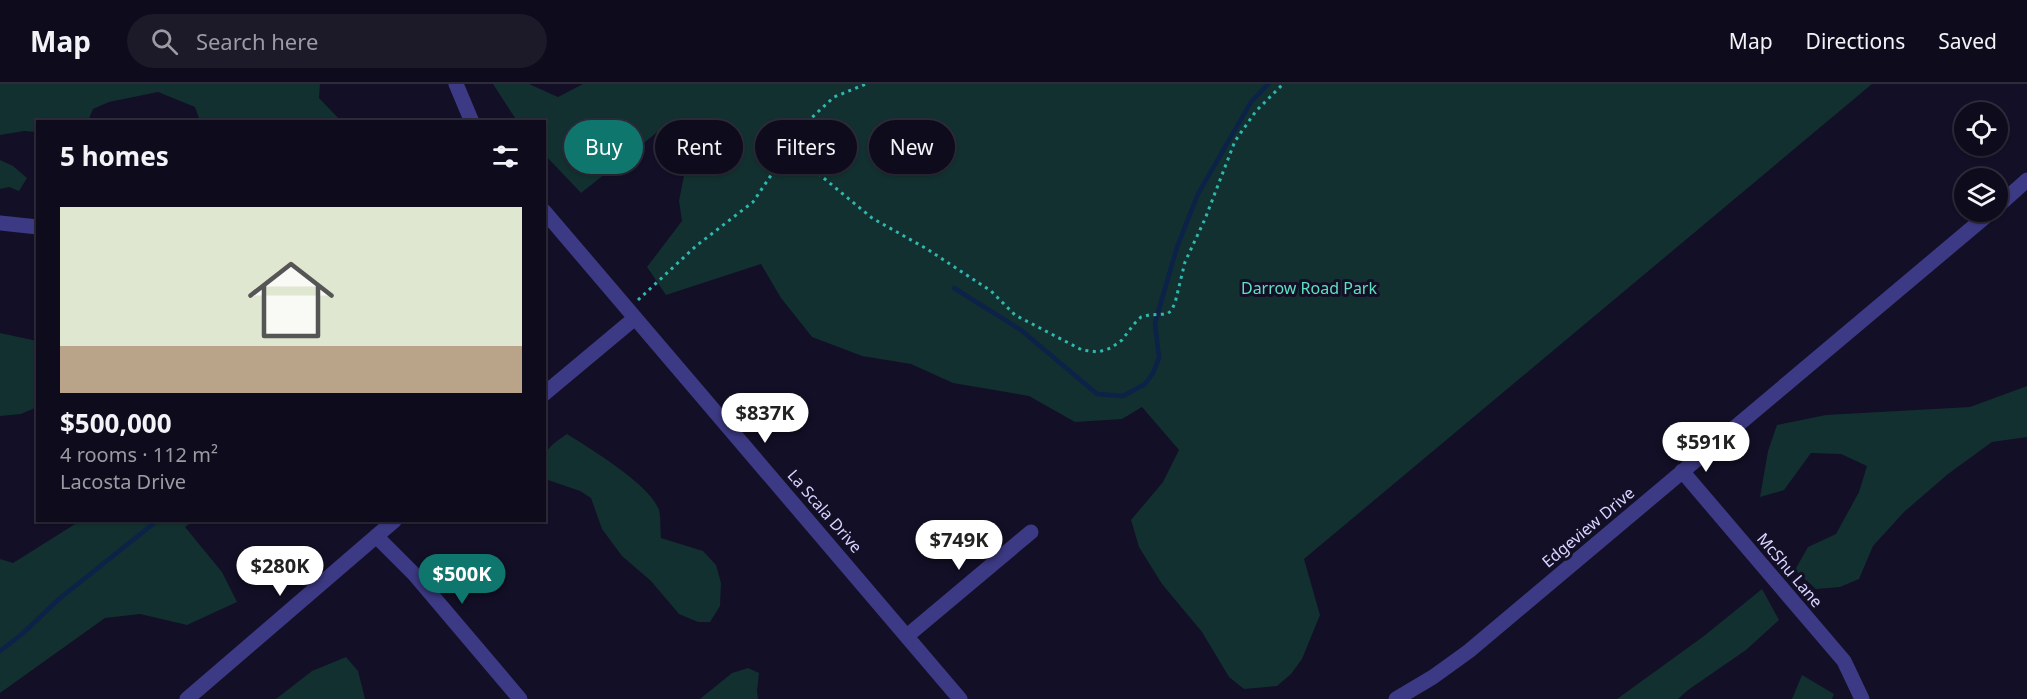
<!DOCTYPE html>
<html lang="en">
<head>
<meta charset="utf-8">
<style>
	:root { --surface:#0e0b1c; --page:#1c1929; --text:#f1f3f6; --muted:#9b9ba3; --line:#2e2b3b; --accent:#0f766e }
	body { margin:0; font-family:"Noto Sans",sans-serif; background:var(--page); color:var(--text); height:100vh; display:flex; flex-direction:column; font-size:22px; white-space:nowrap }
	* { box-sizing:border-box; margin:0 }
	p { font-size:20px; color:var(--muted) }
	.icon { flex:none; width:33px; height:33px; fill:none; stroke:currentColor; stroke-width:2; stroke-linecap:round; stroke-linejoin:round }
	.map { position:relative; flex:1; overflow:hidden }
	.sheet { position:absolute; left:36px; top:36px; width:510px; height:402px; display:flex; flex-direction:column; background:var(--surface); border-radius:0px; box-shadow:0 2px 4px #0004,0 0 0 2px var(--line) }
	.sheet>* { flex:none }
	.top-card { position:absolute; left:564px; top:36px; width:570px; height:54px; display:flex; gap:12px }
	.controls { position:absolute; left:1954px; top:18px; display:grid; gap:12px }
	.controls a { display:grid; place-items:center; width:54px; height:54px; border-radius:50%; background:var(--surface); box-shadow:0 2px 4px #0004,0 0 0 2px var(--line); font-size:30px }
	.price { position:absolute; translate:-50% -51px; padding:0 14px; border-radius:21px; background:#fff; color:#222; font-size:20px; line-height:39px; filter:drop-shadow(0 2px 3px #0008) }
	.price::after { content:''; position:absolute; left:50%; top:36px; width:18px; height:14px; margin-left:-9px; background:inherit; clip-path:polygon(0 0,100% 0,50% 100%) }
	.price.selected { background:var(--accent); color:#fff }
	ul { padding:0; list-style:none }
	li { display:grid; align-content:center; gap:12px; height:318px; padding:0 24px }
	li span { display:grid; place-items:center; height:186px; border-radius:0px; color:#555 }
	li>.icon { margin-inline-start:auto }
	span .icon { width:108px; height:108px; fill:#fffc; stroke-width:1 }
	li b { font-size:26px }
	h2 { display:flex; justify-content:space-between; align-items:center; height:72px; padding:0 24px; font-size:26px }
	.pill { padding:0 21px; border-radius:27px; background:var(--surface); box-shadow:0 2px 4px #0004,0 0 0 2px var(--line); font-size:21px; line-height:54px }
	.pill.selected { background:var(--accent); color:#fff }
	header { display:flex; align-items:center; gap:36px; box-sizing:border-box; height:84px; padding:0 30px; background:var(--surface); border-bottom:2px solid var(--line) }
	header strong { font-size:28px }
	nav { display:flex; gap:33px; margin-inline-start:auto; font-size:21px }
	.search { width:420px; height:54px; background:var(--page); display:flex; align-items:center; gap:15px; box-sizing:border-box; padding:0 21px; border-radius:33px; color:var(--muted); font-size:22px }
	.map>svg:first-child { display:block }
</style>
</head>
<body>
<header>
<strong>Map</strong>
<div class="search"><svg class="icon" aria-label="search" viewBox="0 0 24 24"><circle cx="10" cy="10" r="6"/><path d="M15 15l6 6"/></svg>Search here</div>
<nav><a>Map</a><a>Directions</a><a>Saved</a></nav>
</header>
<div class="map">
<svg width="2027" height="615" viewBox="0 0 2027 615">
	<rect width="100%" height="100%" fill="#130f26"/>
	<path fill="#12302f" d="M0 0H320L319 14 341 37H200L195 23 158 8 109 18 93 25 88 37 38 38 37 48 24 47 0 51Z
		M493 0H529L558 13 583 0H1872L1304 475 1320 531 1302 575 1291 590 1277 602 1244 605 1229 593 1202 548 1162 500 1139 463 1131 436 1163 398 1179 366 1142 323 1122 335 1075 338 1029 312 953 299 911 280 862 272 812 253 781 214 761 180 666 211 647 183 682 137 679 117 690 61 660 46 581 109 545 71 544 38 517 37Z
		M0 76 13 82 27 94 19 107 9 103 0 105Z
		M0 249 37 257V323L21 330 0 332Z
		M2027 302V353L1992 358 1948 390 1904 428 1873 462 1859 495 1840 503 1816 505 1795 486 1808 463 1836 450 1859 408 1867 382 1841 370 1811 369 1784 406 1760 413 1768 367 1777 341 1826 331 1970 323Z
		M567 350C589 364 651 401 659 426 661 434 660 445 661 454L703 467 716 481 721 499 720 522 710 538H698L679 530 651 497 622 472 602 445 591 414 580 407 548 396C538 371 547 363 567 350Z
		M80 437H193L185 443 222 488 237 518 187 541 140 530 105 534 0 609V475L13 479Z
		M1762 505 1779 536 1746 566 1688 606 1678 615H1617L1704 552Z
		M346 573 358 587 365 615H276L312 587Z
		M748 584 759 589 757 607 758 615H700L732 589Z
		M1802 591 1834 610 1832 615H1792Z"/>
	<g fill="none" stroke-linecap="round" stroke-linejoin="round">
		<path stroke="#0c2248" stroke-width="4.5" d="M954 204 1021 246 1097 310 1123 312 1145 300 1153 289 1159 274 1155 239 1177 163 1198 110 1251 18 1268 0
			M0 567 22 550 59 515 158 436"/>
		<path stroke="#2fb8b0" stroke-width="3" stroke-dasharray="3 4.5" stroke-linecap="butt" d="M787 69 803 77 872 134 927 165 991 207 1015 231 1082 266 1098 268 1111 264 1122 256 1134 240 1141 233 1149 231 1167 230 1171 227 1175 219 1185 178 1205 135 1235 57 1256 27 1283 0
			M638 216 696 162 753 118 807 38 834 13 866 0"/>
		<path stroke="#3d3a85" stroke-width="15" d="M456 0 472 38
			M1998 122 2027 96
			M544 127 960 615
			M0 139 38 143
			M544 310 635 234
			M1682 387 1844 577 1862 615
			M376 452 414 490 520 615
			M907 552 1031 448
			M187 615 395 436
			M1396 615 1433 593 1469 567 1991 128"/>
	</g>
	<g text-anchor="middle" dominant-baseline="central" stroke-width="6" stroke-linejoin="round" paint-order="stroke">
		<g font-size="16" fill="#5fe0c0" stroke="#130f26">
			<text x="1309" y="204">Darrow Road Park</text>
		</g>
		<g font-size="16" fill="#d9d4ff" stroke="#130f26">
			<text transform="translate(825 427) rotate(49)">La Scala Drive</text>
			<text transform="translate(1588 443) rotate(-40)">Edgeview Drive</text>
			<text transform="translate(1790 486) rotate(50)">McShu Lane</text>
		</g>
	</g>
</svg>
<div class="controls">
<a><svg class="icon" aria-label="locate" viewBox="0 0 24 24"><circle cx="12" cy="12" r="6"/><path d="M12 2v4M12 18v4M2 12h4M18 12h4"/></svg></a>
<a><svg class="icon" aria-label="layers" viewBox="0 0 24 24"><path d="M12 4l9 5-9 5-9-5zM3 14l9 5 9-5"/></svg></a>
</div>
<b class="price" style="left:765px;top:360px">$837K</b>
<b class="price" style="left:1706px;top:389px">$591K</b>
<b class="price" style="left:959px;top:487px">$749K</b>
<b class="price" style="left:280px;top:513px">$280K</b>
<b class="price selected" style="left:462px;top:521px">$500K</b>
<div class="top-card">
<a class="pill selected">Buy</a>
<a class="pill">Rent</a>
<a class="pill">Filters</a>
<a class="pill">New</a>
</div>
<section class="sheet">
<h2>5 homes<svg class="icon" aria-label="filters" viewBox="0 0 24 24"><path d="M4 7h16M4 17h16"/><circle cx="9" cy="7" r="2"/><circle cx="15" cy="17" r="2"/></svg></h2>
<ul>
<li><span style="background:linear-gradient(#dfe7d0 75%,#b9a48a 0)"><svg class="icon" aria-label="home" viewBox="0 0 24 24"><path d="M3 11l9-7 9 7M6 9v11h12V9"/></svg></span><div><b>$500,000</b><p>4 rooms · 112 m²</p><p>Lacosta Drive</p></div></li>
</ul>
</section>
</div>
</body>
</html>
